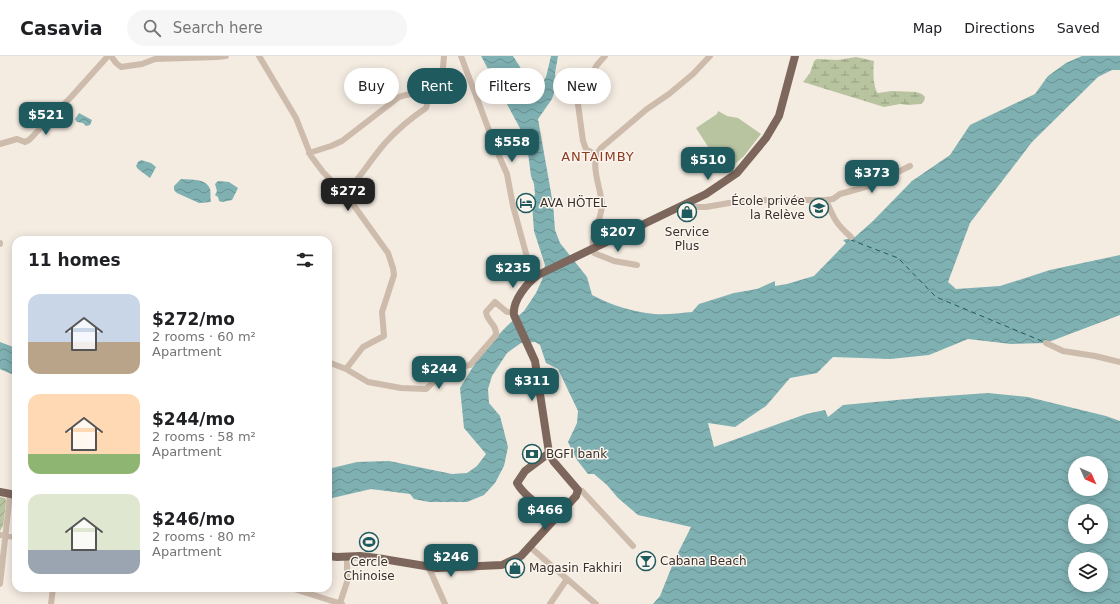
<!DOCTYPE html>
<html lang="en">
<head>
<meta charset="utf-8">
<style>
	:root { --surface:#fff; --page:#f6f6f6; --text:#202124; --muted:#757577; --line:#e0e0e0; --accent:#1f5a5e }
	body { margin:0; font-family:"DejaVu Sans",sans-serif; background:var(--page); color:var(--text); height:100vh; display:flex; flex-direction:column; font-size:15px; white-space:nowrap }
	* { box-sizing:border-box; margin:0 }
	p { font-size:13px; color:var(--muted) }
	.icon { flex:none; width:22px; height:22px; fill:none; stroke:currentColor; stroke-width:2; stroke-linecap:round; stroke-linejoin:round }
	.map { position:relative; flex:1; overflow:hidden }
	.sheet { position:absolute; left:12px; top:180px; width:320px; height:356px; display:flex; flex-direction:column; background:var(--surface); border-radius:12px; box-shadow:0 2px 10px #0003 }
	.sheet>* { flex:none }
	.guide { position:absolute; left:344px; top:12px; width:380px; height:36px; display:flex; gap:8px }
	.needle { width:26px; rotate:135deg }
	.tools { position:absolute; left:1068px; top:400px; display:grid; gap:8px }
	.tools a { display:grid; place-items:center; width:40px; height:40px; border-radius:50%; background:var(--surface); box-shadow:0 2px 10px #0003; font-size:20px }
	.price { position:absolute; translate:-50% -34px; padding:0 9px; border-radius:8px; background:var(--accent); color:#fff; font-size:13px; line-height:26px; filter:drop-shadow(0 1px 2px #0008) }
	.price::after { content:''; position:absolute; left:50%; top:24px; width:12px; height:9px; margin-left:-6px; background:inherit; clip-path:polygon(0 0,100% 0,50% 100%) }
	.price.on { background:#222; color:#fff }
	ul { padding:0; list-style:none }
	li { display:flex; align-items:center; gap:12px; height:100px; padding:0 16px }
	li span { display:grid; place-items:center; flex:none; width:112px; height:80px; border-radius:12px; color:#555 }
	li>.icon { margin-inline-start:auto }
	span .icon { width:48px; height:48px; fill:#fffc; stroke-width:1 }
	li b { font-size:17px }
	h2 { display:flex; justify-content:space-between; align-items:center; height:48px; padding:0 16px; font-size:17px }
	.pill { padding:0 14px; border-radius:18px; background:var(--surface); box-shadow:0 2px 10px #0003; font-size:14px; line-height:36px }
	.pill.on { background:var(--accent); color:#fff }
	header { display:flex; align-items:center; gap:24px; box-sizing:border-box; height:56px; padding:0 20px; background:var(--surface); border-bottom:1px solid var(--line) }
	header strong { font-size:19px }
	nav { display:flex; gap:22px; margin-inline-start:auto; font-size:14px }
	.search { width:280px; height:36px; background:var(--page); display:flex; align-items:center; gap:10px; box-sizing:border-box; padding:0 14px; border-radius:22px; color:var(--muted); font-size:15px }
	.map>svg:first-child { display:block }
</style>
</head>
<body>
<header>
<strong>Casavia</strong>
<div class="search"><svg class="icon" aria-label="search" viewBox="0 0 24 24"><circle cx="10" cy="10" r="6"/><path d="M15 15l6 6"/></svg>Search here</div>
<nav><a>Map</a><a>Directions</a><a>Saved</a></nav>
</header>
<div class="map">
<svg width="1120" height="548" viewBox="0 0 1120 548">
	<defs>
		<pattern id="wetland-marsh" width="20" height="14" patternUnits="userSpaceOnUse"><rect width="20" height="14" fill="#b8c4a0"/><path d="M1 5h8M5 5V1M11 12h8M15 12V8" fill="none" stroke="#97a083"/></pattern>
		<pattern id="garden-furrows" width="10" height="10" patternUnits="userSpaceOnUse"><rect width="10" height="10" fill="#b8c4a0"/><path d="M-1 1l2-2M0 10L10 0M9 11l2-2" fill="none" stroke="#97a083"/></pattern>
		<pattern id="water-waves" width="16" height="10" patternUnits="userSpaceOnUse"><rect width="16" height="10" fill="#7fb0b2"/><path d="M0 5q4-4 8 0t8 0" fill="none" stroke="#699091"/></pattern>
	</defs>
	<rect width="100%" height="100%" fill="#f4ebe1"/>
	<path fill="url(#wetland-marsh)" d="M856 1 874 5C873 13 873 32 878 37L892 35 916 36 922 38 925 41 924 45 921 48 908 49 900 48 884 51 803 26 810 17 814 5 817 3 838 4Z"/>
	<path fill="url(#garden-furrows)" d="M0 441 5 442 6 445 3 470 0 475Z"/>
	<path fill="#b8c4a0" d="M718 55 727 60 738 62 761 78 744 100 725 117 696 72 717 58Z
		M374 479 377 487 363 493 360 486Z"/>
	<path fill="url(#water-waves)" fill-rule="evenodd" d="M481 0H513L533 31 540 29 546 21 551 0H558L555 17 556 26 555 34 552 43 538 63 553 148 555 174 560 187 587 221 592 239C611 249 633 256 654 258 667 259 679 257 692 256L699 248 734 237 757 233 775 225V230L787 228 814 220 846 187 843 184 855 181 873 165 912 125 950 99 970 69 1035 38 1048 20 1066 7 1082 0H1120V14H1112L1098 21 1032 86 970 167 948 226 956 233 1000 230 1050 214 1120 199V259L1046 287 1011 288 968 283 929 299 890 303 833 301 817 317 790 322 766 350 735 371 708 367 714 391 806 358 825 354 828 361 843 349 918 342 988 337 1028 341 1106 360 1120 365V548H653L660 540 674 505 691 471 638 459 618 442 607 429 594 418H588L577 404 568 386 577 367 578 355 558 313 546 307 540 289 535 286 521 287 507 297 492 320 488 333 489 347 500 360 508 391 504 410 495 427 484 439 467 446H429L414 443 410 438 371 433 328 443V413L357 406 389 405 452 418 467 417 477 410 486 398 464 372 460 332 482 296 507 270 524 255 536 237 542 224 545 209 534 175 532 148 535 138 534 128 531 120 528 97 522 76ZM1075 407H1101V433H1075ZM1075 455H1101V481H1075ZM1075 503H1101V529H1075Z
		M79 57 92 64 90 69 86 70 83 67 77 66 75 63Z
		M141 104 151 107 156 111 150 122 138 113 136 110 138 106Z
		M181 123C191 124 206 122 210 133 211 136 210 143 211 146L199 147 177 137 174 134V130Z
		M218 125 229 126 238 132 232 144 222 146 219 145 218 141 215 139 217 135 215 128Z
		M0 286 16 292V320L0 313Z"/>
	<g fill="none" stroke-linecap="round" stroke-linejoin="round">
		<path stroke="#1f5a5e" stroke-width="1" stroke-dasharray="5 4" stroke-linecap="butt" d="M851 183V184L898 202 936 241 1044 286"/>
		<path stroke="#cdbbac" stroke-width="6" d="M111 0 116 7 121 11 142 8 155 3 217 1 226 0
			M259 0 296 62 311 100 323 116 347 140 388 197 393 212 394 219 382 256 384 280 363 291 346 313
			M461 0 496 93 507 118 513 150 533 223
			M429 41C441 29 443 17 444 0
			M0 88 17 83 25 86 29 84 72 40 108 0
			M309 97 331 90 342 85 399 41C409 37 419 37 429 41L426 52C411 62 398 73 386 86 371 103 360 122 345 138
			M596 99 586 93 583 85 577 41 597 9 605 0
			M826 144 833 143 840 138 869 130 910 110
			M680 151H706L729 147H741L767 144H826C834 163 836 168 851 181
			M0 188V187
			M637 209 614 205 594 197C588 185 602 163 602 149 601 131 588 107 601 92L647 53 669 38 693 18 710 0
			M1046 287 1063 295 1095 300 1120 306
			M328 306 346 313 368 326 401 332 426 333 441 319 460 311 470 309 496 279C497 268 487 266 486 256L495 246 507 256H513
			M578 434 582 435 633 490
			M0 479 16 481
			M530 491 596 548
			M429 512 445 548
			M0 528 10 438
			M291 532 342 548
			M340 547 347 526V501
			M51 548 53 532
			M550 548 567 523"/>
		<path stroke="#7d675c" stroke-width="8" d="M549 397 525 415 517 427C525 443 544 448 551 467L576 440 578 434 554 406 549 397 535 305 514 259C512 245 527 227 538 219L706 138 737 117 766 82 779 60 795 0
			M0 436 16 439
			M328 500 337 501 360 500 377 502 437 512 502 509 521 500 551 467"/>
	</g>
	<defs>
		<g id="hotel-ring" transform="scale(1)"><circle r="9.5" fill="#fbf5ee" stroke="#1f5a5e" stroke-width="1.5"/><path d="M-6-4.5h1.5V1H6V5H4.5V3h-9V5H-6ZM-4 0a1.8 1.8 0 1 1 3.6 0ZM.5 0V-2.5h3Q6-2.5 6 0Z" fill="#1f5a5e"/></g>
		<g id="school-ring" transform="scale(1)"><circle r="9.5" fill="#fbf5ee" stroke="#1f5a5e" stroke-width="1.5"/><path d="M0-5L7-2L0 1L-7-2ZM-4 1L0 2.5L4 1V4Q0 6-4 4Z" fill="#1f5a5e"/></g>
		<g id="shop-ring" transform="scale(1)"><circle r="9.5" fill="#fbf5ee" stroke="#1f5a5e" stroke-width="1.5"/><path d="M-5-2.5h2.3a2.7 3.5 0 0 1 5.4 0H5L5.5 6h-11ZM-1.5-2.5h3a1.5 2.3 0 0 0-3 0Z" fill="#1f5a5e"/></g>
		<g id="bank-ring" transform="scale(1)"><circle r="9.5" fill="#fbf5ee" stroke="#1f5a5e" stroke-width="1.5"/><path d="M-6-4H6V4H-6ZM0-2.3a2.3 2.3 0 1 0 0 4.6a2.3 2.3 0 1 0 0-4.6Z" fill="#1f5a5e"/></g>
		<g id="stadium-ring" transform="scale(1)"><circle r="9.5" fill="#fbf5ee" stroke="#1f5a5e" stroke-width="1.5"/><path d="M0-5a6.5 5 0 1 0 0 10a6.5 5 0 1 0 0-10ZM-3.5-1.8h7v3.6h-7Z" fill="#1f5a5e"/></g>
		<g id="bar-ring" transform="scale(1)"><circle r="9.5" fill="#fbf5ee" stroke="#1f5a5e" stroke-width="1.5"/><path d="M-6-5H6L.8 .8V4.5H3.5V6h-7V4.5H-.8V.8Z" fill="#1f5a5e"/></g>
	</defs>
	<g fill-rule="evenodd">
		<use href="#hotel-ring" x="526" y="147"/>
		<use href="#school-ring" x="819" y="152"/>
		<use href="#shop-ring" x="687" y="156"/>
		<use href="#bank-ring" x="532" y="398"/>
		<use href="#stadium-ring" x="369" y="486"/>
		<use href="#bar-ring" x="646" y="505"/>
		<use href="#shop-ring" x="515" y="512"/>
	</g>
	<g text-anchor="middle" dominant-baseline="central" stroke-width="3" stroke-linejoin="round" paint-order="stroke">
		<g font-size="12" fill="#3b302b" stroke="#fbf5ee" text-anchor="start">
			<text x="805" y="145" text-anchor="end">École privée<tspan x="805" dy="14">la Relève</tspan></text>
			<text x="540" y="147">AVA HÖTEL</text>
			<text x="687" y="176" text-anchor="middle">Service<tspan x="687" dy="14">Plus</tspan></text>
			<text x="546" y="398">BGFI bank</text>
			<text x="660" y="505">Cabana Beach</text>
			<text x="369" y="506" text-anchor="middle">Cercle<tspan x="369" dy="14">Chinoise</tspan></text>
			<text x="529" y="512">Magasin Fakhiri</text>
		</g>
		<g font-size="13" letter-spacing="1" fill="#8c3b22" stroke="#fbf5ee">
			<text x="598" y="100">ANTAIMBY</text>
		</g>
	</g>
</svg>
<div class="tools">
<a><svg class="needle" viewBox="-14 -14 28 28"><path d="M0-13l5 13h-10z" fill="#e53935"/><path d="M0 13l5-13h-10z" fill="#757577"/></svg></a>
<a><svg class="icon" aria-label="locate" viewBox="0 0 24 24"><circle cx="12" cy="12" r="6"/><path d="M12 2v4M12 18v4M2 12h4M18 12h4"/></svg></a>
<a><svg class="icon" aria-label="layers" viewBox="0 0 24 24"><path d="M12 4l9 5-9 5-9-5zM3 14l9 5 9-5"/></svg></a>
</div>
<b class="price" style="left:46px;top:80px">$521</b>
<b class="price" style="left:512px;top:107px">$558</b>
<b class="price" style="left:708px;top:125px">$510</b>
<b class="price" style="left:872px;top:138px">$373</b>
<b class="price on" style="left:348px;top:156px">$272</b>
<b class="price" style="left:618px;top:197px">$207</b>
<b class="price" style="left:513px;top:233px">$235</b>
<b class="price" style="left:439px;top:334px">$244</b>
<b class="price" style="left:532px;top:346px">$311</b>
<b class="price" style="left:545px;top:475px">$466</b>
<b class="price" style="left:451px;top:522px">$246</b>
<div class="guide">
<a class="pill">Buy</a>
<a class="pill on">Rent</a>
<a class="pill">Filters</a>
<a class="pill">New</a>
</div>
<section class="sheet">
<h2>11 homes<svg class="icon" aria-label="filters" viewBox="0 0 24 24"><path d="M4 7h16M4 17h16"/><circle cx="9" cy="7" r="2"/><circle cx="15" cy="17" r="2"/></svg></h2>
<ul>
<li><span style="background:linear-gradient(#c9d6e8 60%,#b9a48a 0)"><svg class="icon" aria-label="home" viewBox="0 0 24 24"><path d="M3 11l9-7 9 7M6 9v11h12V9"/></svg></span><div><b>$272/mo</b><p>2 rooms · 60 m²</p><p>Apartment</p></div></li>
<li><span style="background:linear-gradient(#ffd9b3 75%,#8fb573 0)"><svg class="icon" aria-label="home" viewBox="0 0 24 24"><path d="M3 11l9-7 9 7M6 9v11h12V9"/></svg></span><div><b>$244/mo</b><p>2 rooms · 58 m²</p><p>Apartment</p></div></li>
<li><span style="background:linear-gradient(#dfe7d0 70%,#9aa5b1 0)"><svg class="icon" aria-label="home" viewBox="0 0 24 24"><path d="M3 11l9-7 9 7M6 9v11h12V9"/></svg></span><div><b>$246/mo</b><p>2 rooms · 80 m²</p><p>Apartment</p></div></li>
</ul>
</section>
</div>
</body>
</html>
